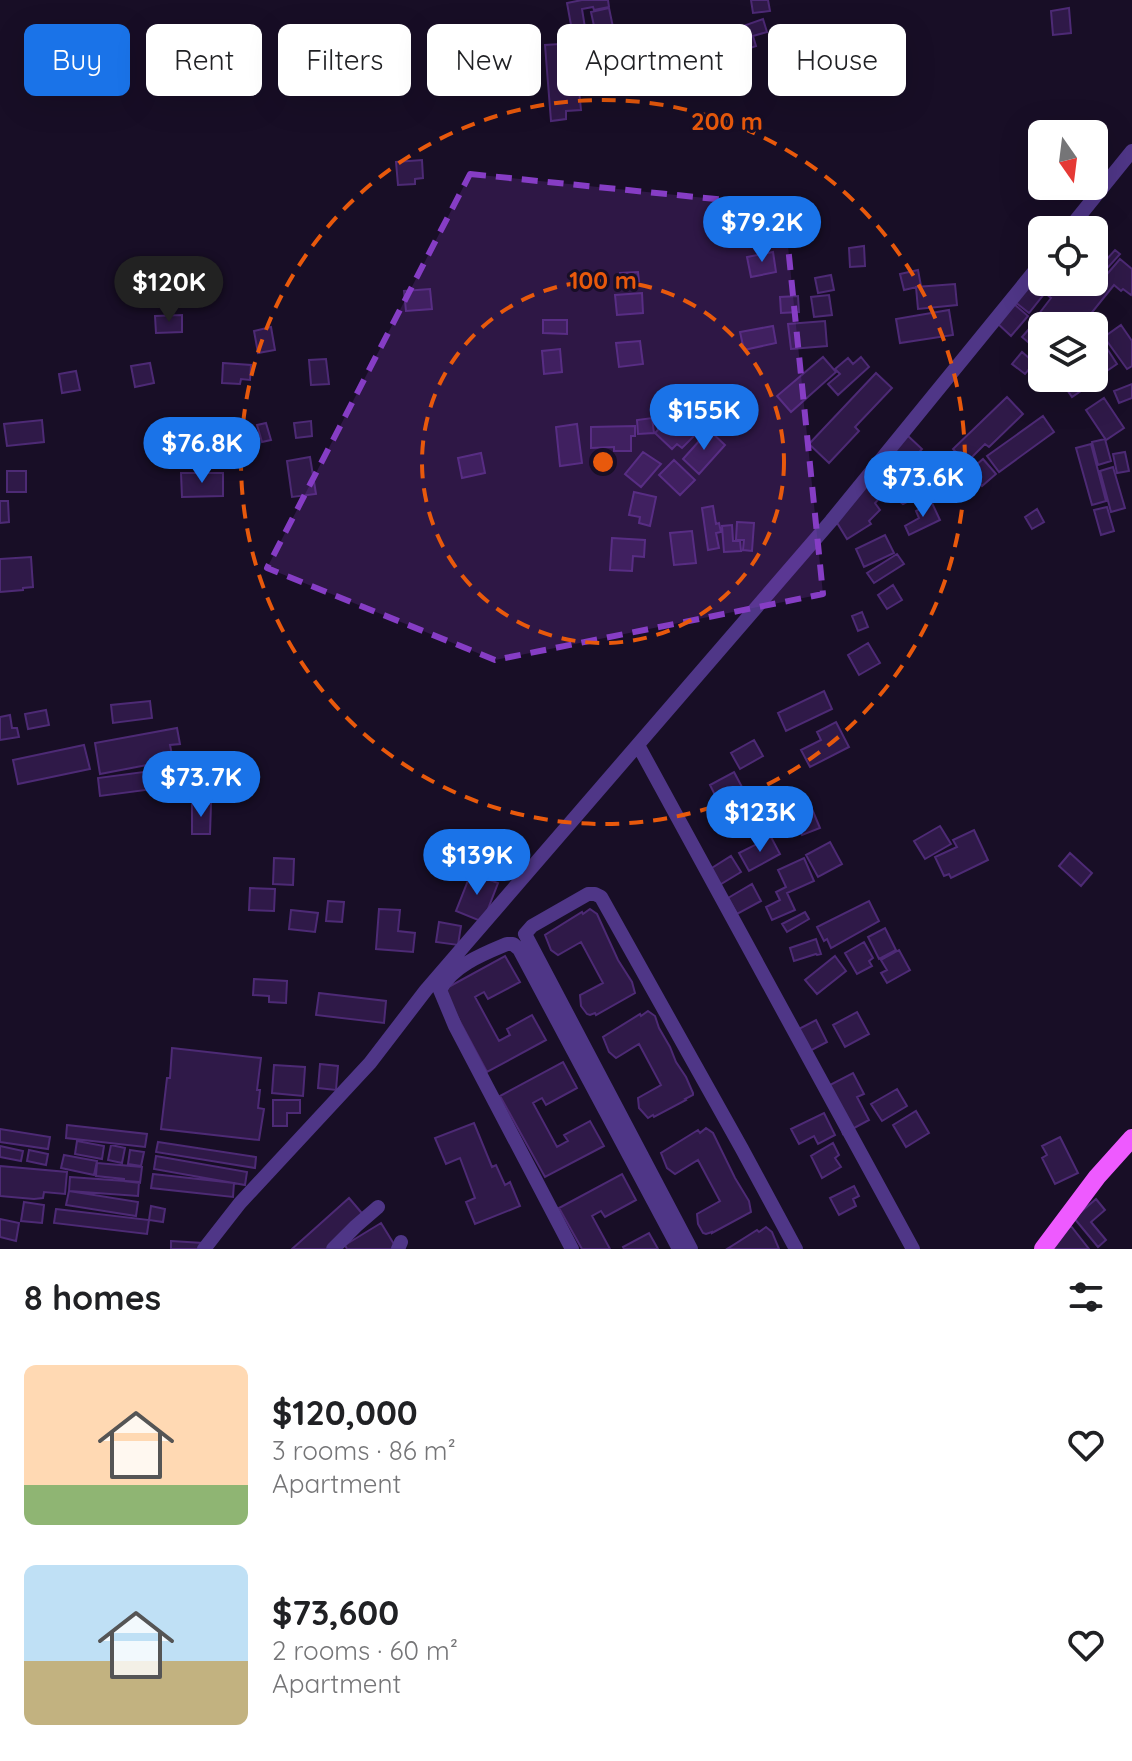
<!DOCTYPE html>
<html lang="en">
<head>
<meta charset="utf-8">
<style>
	:root { --surface:#fff; --page:#f6f6f6; --text:#202124; --muted:#757577; --accent:#1a73e8 }
	body { margin:0; font-family:Quicksand,sans-serif; background:var(--page); color:var(--text); height:100vh; display:flex; flex-direction:column; font-size:30px; white-space:nowrap }
	* { box-sizing:border-box; margin:0 }
	p { font-size:26px; color:var(--muted) }
	.icon { flex:none; width:44px; height:44px; fill:none; stroke:currentColor; stroke-width:2; stroke-linecap:round; stroke-linejoin:round }
	.map { position:relative; height:1249px; overflow:hidden }
	.side { display:flex; flex-direction:column; background:var(--surface); flex:1 }
	.side>* { flex:none }
	.top-card { position:absolute; left:24px; top:24px; width:1084px; height:72px; display:flex; gap:16px }
	.needle { width:52px; rotate:166deg }
	.tools { position:absolute; left:1028px; top:120px; display:grid; gap:16px }
	.tools a { display:grid; place-items:center; width:80px; height:80px; border-radius:12px; background:var(--surface); box-shadow:0 8px 32px #0002; font-size:40px }
	.price { position:absolute; translate:-50% -68px; padding:0 18px; border-radius:28px; background:var(--accent); color:#fff; font-size:26px; line-height:52px; filter:drop-shadow(0 2px 4px #0008) }
	.price::after { content:''; position:absolute; left:50%; top:48px; width:24px; height:18px; margin-left:-12px; background:inherit; clip-path:polygon(0 0,100% 0,50% 100%) }
	.price.current { background:#222; color:#fff }
	ul { padding:0; list-style:none }
	li { display:flex; align-items:center; gap:24px; height:200px; padding:0 24px }
	li span { display:grid; place-items:center; flex:none; width:224px; height:160px; border-radius:12px; color:#555 }
	li>.icon { margin-inline-start:auto }
	span .icon { width:96px; height:96px; fill:#fffc; stroke-width:1 }
	li b { font-size:34px }
	h2 { display:flex; justify-content:space-between; align-items:center; height:96px; padding:0 24px; font-size:34px }
	.chip { padding:0 28px; border-radius:12px; background:var(--surface); box-shadow:0 8px 32px #0002; font-size:28px; line-height:72px }
	.chip.current { background:var(--accent); color:#fff }
	.map>svg:first-child { display:block }
</style>
</head>
<body>
<div class="map">
<svg width="1132" height="1249" viewBox="0 0 1132 1249">
	<rect width="100%" height="100%" fill="#180e26"/>
	<path fill="#2f1948" stroke="#4d2a75" stroke-width="2" d="M582 0H608L609 7 594 10 593 7 582 9 586 34 573 36 567 3Z
		M751 0H768L770 11 753 13Z
		M609 8 615 37 589 42 586 28 594 26 591 12Z
		M1069 8 1071 33 1053 35 1051 11Z
		M763 19 767 32 753 36 756 46 750 48 743 26Z
		M560 44 561 51 575 50 581 110 566 111V119L551 121 545 45Z
		M422 160 423 178 415 179V184L398 185 396 162Z
		M864 246 865 266 850 267 849 248Z
		M1115 250 1120 254 1103 273 1098 269Z
		M773 252 776 272 751 277 747 257Z
		M1120 259 1132 269V293L1131 295 1123 289 1121 291 1114 285 1081 326 1077 322 1079 319 1072 314 1062 326H1052L1038 315 1051 298 1045 293 1029 313 1015 302 1042 270V282H1073L1076 285 1078 282H1094V273L1102 280Z
		M918 270 921 286 904 290 900 274Z
		M638 272 639 281 620 282V273Z
		M831 275 834 290 818 293 815 278Z
		M955 284 957 305 918 309 916 287Z
		M430 289 432 309 406 311 404 291Z
		M642 293 643 313 617 315 615 295Z
		M829 295 832 315 814 317 811 297Z
		M798 296 799 312 781 313 780 297Z
		M1014 304 1028 316 1011 336 997 323Z
		M949 310 953 335 900 343 896 319Z
		M182 315V332L156 333 155 316Z
		M543 320H567V334L543 333Z
		M1037 320 1042 324 1028 342 1022 337Z
		M825 321 827 346 791 349 788 324Z
		M1121 325 1132 341V366L1127 369 1104 337Z
		M773 326 776 343 744 350 740 332Z
		M271 327 275 350 258 353 254 331Z
		M640 341 643 364 619 367 616 343Z
		M1042 346V366L1036 361 1025 374 1012 364 1022 352 1029 358 1036 350 1038 351Z
		M1106 347 1117 364 1092 381 1090 378H1094V355Z
		M560 349 562 372 544 374 542 351Z
		M823 357 836 372 791 412 777 396Z
		M861 357 869 367 838 395 828 384 840 374 835 369 848 358 853 364Z
		M326 359 329 384 311 385 309 360Z
		M150 363 154 383 135 387 131 366Z
		M223 363 251 365 250 380 241 379 240 384 222 383Z
		M76 371 80 390 62 393 59 374Z
		M876 373 892 388 855 427 859 431 829 463 809 444Z
		M1065 378H1087L1091 384 1072 397 1061 381Z
		M1132 384V398L1119 403 1114 391Z
		M693 394 710 410 698 422 703 427 682 448 677 444 672 449 655 433Z
		M1007 397 1023 414 989 447 985 444 966 463 953 449Z
		M1104 398 1124 428 1106 440 1086 410Z
		M1043 416 1054 432 999 472 987 456Z
		M652 418 654 433 638 434 637 420Z
		M42 420 44 442 7 446 4 424Z
		M311 421 312 436 296 438 294 423Z
		M266 423 271 440 262 442 257 425Z
		M577 424 582 463 560 466 556 427Z
		M635 426V436H631V451H614V447L591 448V427Z
		M709 430 725 445 699 474 683 459Z
		M907 435 922 449 904 469 889 455Z
		M1105 439 1111 461 1098 465 1092 442Z
		M1091 444 1106 501 1092 505 1076 448Z
		M643 452 661 464 641 487 625 474Z
		M1125 452 1129 471 1117 473 1113 454Z
		M481 453 485 473 462 478 458 458Z
		M310 457 316 494 292 497 287 461Z
		M983 459 996 474 982 486 969 471Z
		M674 460 695 480 680 495 659 475Z
		M886 460 919 489 909 501 903 504 886 491 875 503 880 510 869 521 871 524 847 539 836 521Z
		M937 460 949 473 926 494 914 480Z
		M1113 467 1125 508 1111 512 1100 471Z
		M7 471H26V492H7Z
		M181 473H223V496L182 497Z
		M634 492 656 497 650 526 639 523 640 517 629 515Z
		M0 501H8L9 522 0 523Z
		M932 503 940 520 909 535 905 526 919 518 916 511Z
		M713 506 716 524 719 523 721 532 716 533 719 548 708 550 702 508Z
		M1107 507 1114 531 1101 535 1094 510Z
		M1037 509 1044 522 1032 529 1025 517Z
		M737 522 754 523 752 551 743 550 744 540H736Z
		M732 525 733 541H740L741 551 724 552 722 526Z
		M692 531 696 563 674 565 670 533Z
		M885 535 894 553 864 567 856 549Z
		M612 538 645 540 644 557 633 556 632 571 610 570Z
		M897 554 904 564 874 583 867 573Z
		M31 557 33 587 23 588V590L0 592V559Z
		M893 585 902 600 887 609 878 595Z
		M862 612 868 627 858 631 852 616Z
		M868 643 880 663 859 675 848 655Z
		M824 691 832 709 786 731 778 713Z
		M150 701 152 718 113 723 111 705Z
		M46 710 49 725 28 729 25 714Z
		M10 715 12 728H17L19 737 0 740V717Z
		M836 722 849 747 810 767 801 750 821 740 817 732Z
		M177 728 180 744 170 745 173 760 100 774 95 743Z
		M754 740 763 756 740 769 731 753Z
		M84 745 90 769 18 784 13 760Z
		M181 767 184 785 100 796 98 778Z
		M212 767 213 785 195 786V768Z
		M734 772 743 789 738 792 747 810 723 823 714 806 719 803 710 785Z
		M192 804H211L210 834H192Z
		M812 809 820 828 802 835 795 816Z
		M940 826 951 844 925 859 914 841Z
		M974 830 988 860 951 878 949 874 944 876 935 857 957 847 953 840Z
		M491 834 494 872 457 875 455 853H461L460 836Z
		M771 837 780 854 749 871 739 853Z
		M830 842 842 864 818 877 806 855Z
		M1070 853 1092 873 1081 886 1059 866Z
		M731 856 741 872 716 887 707 871Z
		M274 858 294 859 293 885 273 884Z
		M804 858 814 881 787 893 795 910 772 920 766 907 780 900 776 892 786 887 778 870Z
		M471 873 498 883 483 922 456 911Z
		M752 884 761 901 737 914 728 898Z
		M250 888 275 889 274 911 249 910Z
		M328 901 344 902 342 922 326 921Z
		M869 901 879 921 831 948 827 939 824 941 817 927Z
		M379 909 400 910 398 931 415 933 413 952 376 949Z
		M590 909 597 914 618 960 632 982 635 993 596 1015 595 1013 590 1015 587 1014 581 1006 580 995 603 983 581 942 558 955 551 950 545 935 582 912 583 914Z
		M291 910 318 913 315 932 289 929Z
		M805 912 809 919 787 932 782 924Z
		M439 922 461 926 458 945 436 942Z
		M885 928 896 950 879 959 868 937Z
		M816 939 821 954 817 955 816 954 794 961 790 948Z
		M864 942 873 958 869 961 872 966 857 974 845 953Z
		M899 950 910 970 887 983 881 973 887 970 881 960Z
		M505 956 520 982 488 999 484 992 475 997 499 1041 510 1035 507 1029 532 1015 546 1040 487 1072 443 990Z
		M835 956 846 971 817 994 805 980Z
		M254 979 287 981 286 1003 269 1002V996L253 995Z
		M319 993 386 1001 384 1023 316 1015Z
		M648 1011 655 1016 659 1028 670 1047 676 1062 686 1077 693 1093V1095L685 1099 686 1100 654 1117 653 1115 648 1118 639 1108 638 1098 661 1085 639 1044 616 1058 609 1052 603 1037 640 1014 641 1016Z
		M857 1012 869 1034 845 1047 833 1025Z
		M816 1020 827 1042 804 1054 793 1032Z
		M172 1048 261 1058 257 1090H260L258 1108 264 1109 259 1140 161 1129 167 1078H170Z
		M563 1062 577 1088 546 1105 542 1098 533 1103 557 1147 568 1141 564 1135 590 1121 604 1146 545 1177 500 1096Z
		M320 1064 338 1066 336 1090 318 1088Z
		M274 1065 305 1067 303 1096 272 1093Z
		M853 1073 864 1094 857 1097 869 1120 843 1134 828 1086Z
		M897 1089 907 1106 882 1121 871 1104Z
		M273 1100H300V1113H287V1126H273Z
		M916 1111 929 1133 906 1147 893 1125Z
		M824 1113 835 1135 818 1144 814 1136 799 1144 791 1129Z
		M474 1123 492 1167 496 1165 505 1185 510 1182 520 1206 475 1224 466 1202 475 1198 460 1158 446 1164 435 1138Z
		M67 1125 147 1134 145 1147 66 1138Z
		M706 1128 713 1133 735 1178 749 1201 751 1212 712 1233V1232L706 1234 703 1233 698 1224 697 1214 720 1201 698 1160 675 1174 667 1168 661 1153 698 1130 700 1133Z
		M0 1129 50 1137 48 1149 0 1142Z
		M1060 1137 1078 1173 1055 1184 1042 1158 1047 1155 1042 1146Z
		M77 1141 104 1146 102 1159 75 1154Z
		M158 1142 256 1157 255 1168 156 1152Z
		M833 1143 839 1155 835 1158 841 1167 822 1178 811 1156Z
		M111 1145 125 1148 122 1163 108 1160Z
		M0 1146 23 1151 21 1161 0 1157Z
		M29 1150 48 1154 46 1165 27 1161Z
		M130 1150 144 1152 141 1166 128 1164Z
		M64 1155 97 1161 94 1175 61 1168Z
		M156 1156 247 1172 245 1185 154 1169Z
		M97 1163 142 1167 140 1183 124 1181V1179L96 1176Z
		M0 1166 67 1172 65 1194 44 1192 43 1198 34 1199 0 1196Z
		M153 1174 234 1183 233 1197 151 1188Z
		M622 1174 636 1200 605 1217 601 1211 592 1216 610 1249H582L559 1208Z
		M70 1177 139 1182 138 1196 69 1191Z
		M854 1186 859 1196 853 1199 856 1206 839 1215 830 1198Z
		M69 1191 138 1202 136 1216 66 1205Z
		M349 1198 366 1218 329 1249H292Z
		M1096 1199 1105 1210 1091 1222 1106 1240 1098 1247 1074 1218Z
		M24 1202 44 1205 42 1223 21 1221Z
		M151 1206 165 1209 163 1222 149 1220Z
		M56 1209 149 1220 147 1234 54 1223Z
		M0 1219 19 1223 16 1241 0 1237Z
		M381 1223 397 1249H347L345 1245Z
		M1071 1226 1089 1249H1042Z
		M766 1227 772 1232 779 1249H727L757 1230 759 1232Z
		M649 1233 658 1249H624L623 1247Z
		M171 1241 203 1243V1249H171Z"/>
	<g fill="none" stroke-linecap="round" stroke-linejoin="round">
		<path stroke="#4f3687" stroke-width="14" d="M1068 230 1132 151
			M638 745 913 1249
			M204 1249 240 1203 370 1063 426 990 831 521 1042 262
			M333 1249 356 1226 378 1207
			M398 1249 401 1242
			M572 1249 455 1026 440 990C452 966 483 954 507 944H513L519 949 679 1249
			M691 1249 525 934 532 926 588 894H595L601 897 742 1149 796 1249"/>
		<path stroke="#ee5aff" stroke-width="18" d="M1043 1249 1097 1177 1132 1138"/>
	</g>
	<path fill="#863dc5" fill-opacity="0.2" stroke="#863dc5" stroke-width="6" stroke-dasharray="16 10" stroke-linejoin="round" d="M470 174 784 206 823 594 495 660 267 568Z"/>
	<g fill="none" stroke="#e8590c" stroke-width="4" stroke-dasharray="14 10">
		<circle cx="603" cy="462" r="181"/>
		<circle cx="603" cy="462" r="362"/>
	</g>
	<circle cx="603" cy="462" r="12" fill="#e8590c" stroke="#180e26" stroke-width="4"/>
	<g font-size="24" text-anchor="middle" font-weight="bold" fill="#e8590c" stroke="#180e26" stroke-width="6" stroke-linejoin="round" paint-order="stroke">
		<text x="727" y="130">200 m</text>
		<text x="603" y="289">100 m</text>
	</g>
</svg>
<div class="tools">
<a><svg class="needle" viewBox="-14 -14 28 28"><path d="M0-13l5 13h-10z" fill="#e53935"/><path d="M0 13l5-13h-10z" fill="#757577"/></svg></a>
<a><svg class="icon" aria-label="locate" viewBox="0 0 24 24"><circle cx="12" cy="12" r="6"/><path d="M12 2v4M12 18v4M2 12h4M18 12h4"/></svg></a>
<a><svg class="icon" aria-label="layers" viewBox="0 0 24 24"><path d="M12 4l9 5-9 5-9-5zM3 14l9 5 9-5"/></svg></a>
</div>
<b class="price" style="left:762px;top:264px">$79.2K</b>
<b class="price current" style="left:169px;top:324px">$120K</b>
<b class="price" style="left:704px;top:452px">$155K</b>
<b class="price" style="left:202px;top:485px">$76.8K</b>
<b class="price" style="left:923px;top:519px">$73.6K</b>
<b class="price" style="left:201px;top:819px">$73.7K</b>
<b class="price" style="left:760px;top:854px">$123K</b>
<b class="price" style="left:477px;top:897px">$139K</b>
<div class="top-card">
<a class="chip current">Buy</a>
<a class="chip">Rent</a>
<a class="chip">Filters</a>
<a class="chip">New</a>
<a class="chip">Apartment</a>
<a class="chip">House</a>
</div>
</div>
<section class="side">
<h2>8 homes<svg class="icon" aria-label="filters" viewBox="0 0 24 24"><path d="M4 7h16M4 17h16"/><circle cx="9" cy="7" r="2"/><circle cx="15" cy="17" r="2"/></svg></h2>
<ul>
<li><span style="background:linear-gradient(#ffd9b3 75%,#8fb573 0)"><svg class="icon" aria-label="home" viewBox="0 0 24 24"><path d="M3 11l9-7 9 7M6 9v11h12V9"/></svg></span><div><b>$120,000</b><p>3 rooms · 86 m²</p><p>Apartment</p></div><svg class="icon" aria-label="heart" viewBox="0 0 24 24"><path d="M12 20l-8-8c-3-5 5-10 8-4 3-6 11-1 8 4z"/></svg></li>
<li><span style="background:linear-gradient(#bfe0f5 60%,#c2b280 0)"><svg class="icon" aria-label="home" viewBox="0 0 24 24"><path d="M3 11l9-7 9 7M6 9v11h12V9"/></svg></span><div><b>$73,600</b><p>2 rooms · 60 m²</p><p>Apartment</p></div><svg class="icon" aria-label="heart" viewBox="0 0 24 24"><path d="M12 20l-8-8c-3-5 5-10 8-4 3-6 11-1 8 4z"/></svg></li>
</ul>
</section>
</body>
</html>
